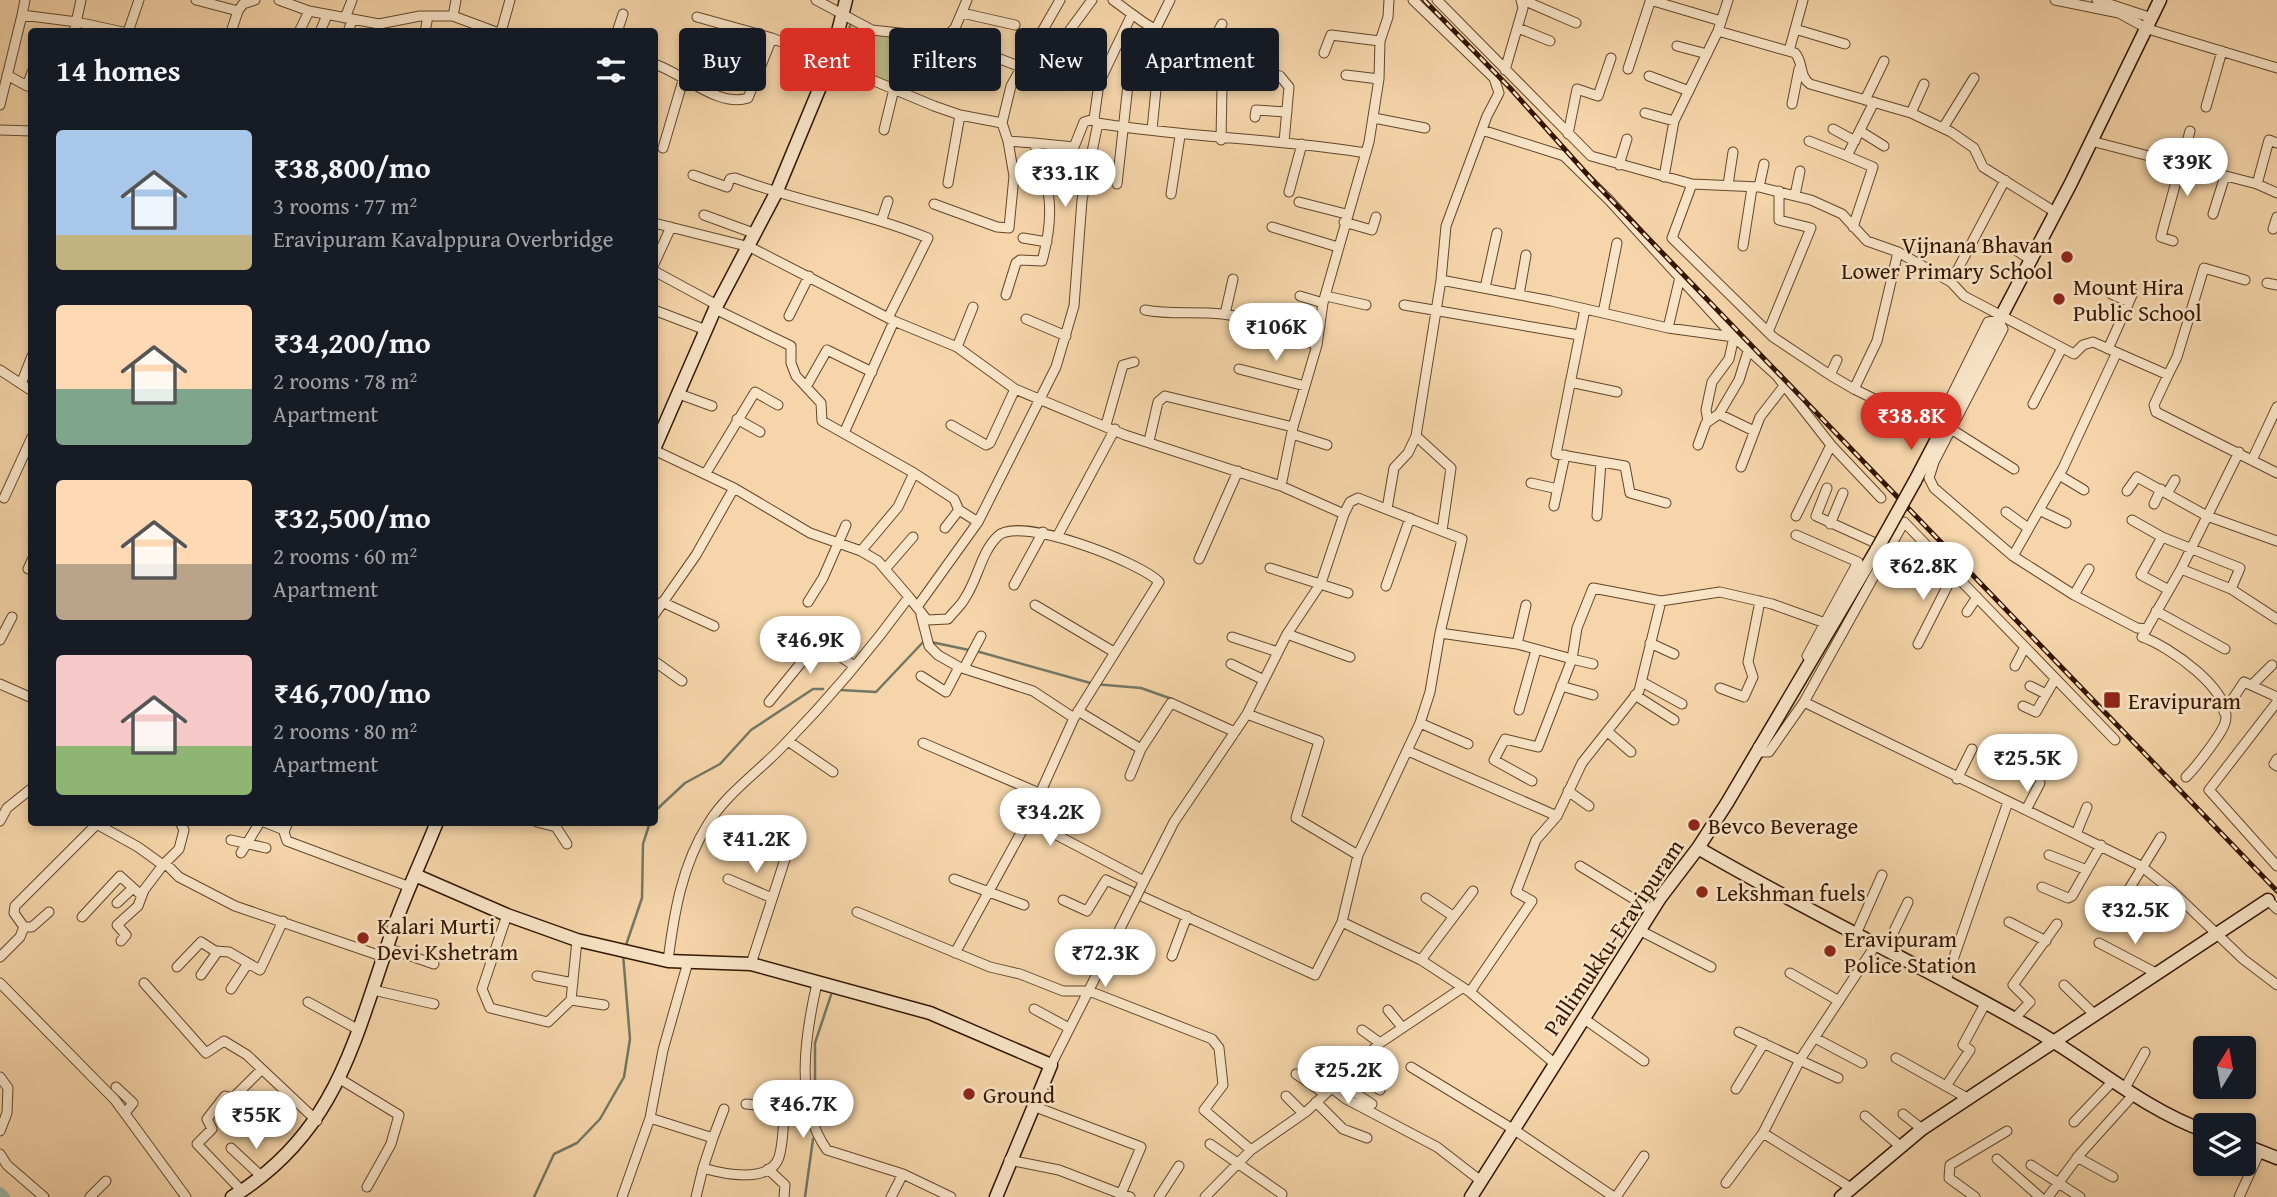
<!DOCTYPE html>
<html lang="en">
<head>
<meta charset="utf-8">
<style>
	:root { --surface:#171b24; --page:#242831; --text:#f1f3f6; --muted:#9ea1a6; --accent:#d93025 }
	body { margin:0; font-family:"Gentium Book Plus",serif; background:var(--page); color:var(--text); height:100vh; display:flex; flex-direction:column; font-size:26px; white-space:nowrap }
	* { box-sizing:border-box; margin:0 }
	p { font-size:23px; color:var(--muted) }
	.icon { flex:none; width:38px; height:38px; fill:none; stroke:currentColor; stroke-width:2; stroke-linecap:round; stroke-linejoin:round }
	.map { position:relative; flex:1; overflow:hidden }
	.panel { position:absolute; left:28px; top:28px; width:630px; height:798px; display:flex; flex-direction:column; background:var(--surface); border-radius:7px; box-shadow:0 4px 10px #0003 }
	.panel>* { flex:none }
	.hud { position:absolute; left:679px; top:28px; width:665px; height:63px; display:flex; gap:14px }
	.needle { width:46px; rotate:11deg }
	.controls { position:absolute; left:2193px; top:1036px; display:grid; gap:14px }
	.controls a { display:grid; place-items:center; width:63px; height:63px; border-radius:7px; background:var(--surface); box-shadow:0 4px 10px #0003; font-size:35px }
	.price { position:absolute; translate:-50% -60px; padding:0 16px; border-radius:24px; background:#fff; color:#222; font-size:23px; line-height:46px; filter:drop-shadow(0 2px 4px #0008) }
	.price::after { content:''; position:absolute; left:50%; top:42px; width:21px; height:16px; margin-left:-10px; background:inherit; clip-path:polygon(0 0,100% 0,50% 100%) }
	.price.active { background:var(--accent); color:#fff }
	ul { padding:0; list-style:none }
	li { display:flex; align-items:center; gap:21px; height:175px; padding:0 28px }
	li span { display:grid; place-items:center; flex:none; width:196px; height:140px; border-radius:7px; color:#555 }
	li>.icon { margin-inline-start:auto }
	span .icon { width:84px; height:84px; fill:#fffc; stroke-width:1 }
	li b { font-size:30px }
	h2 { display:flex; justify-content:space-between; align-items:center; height:84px; padding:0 28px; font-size:30px }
	.tag { padding:0 24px; border-radius:7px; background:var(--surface); box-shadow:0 4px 10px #0003; font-size:24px; line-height:63px }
	.tag.active { background:var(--accent); color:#fff }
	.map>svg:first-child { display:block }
</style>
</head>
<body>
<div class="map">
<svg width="2277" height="1197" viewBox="0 0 2277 1197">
	<rect width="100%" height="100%" fill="#f5d5a9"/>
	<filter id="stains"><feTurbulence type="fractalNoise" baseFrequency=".00286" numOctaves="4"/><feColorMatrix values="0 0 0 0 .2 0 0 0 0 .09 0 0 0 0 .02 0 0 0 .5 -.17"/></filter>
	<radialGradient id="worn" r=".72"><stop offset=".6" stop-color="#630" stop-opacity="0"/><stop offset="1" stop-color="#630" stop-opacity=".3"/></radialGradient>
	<path fill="#bdbd87" stroke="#786944" stroke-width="2" d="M851 22 909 37 893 85 839 62Z"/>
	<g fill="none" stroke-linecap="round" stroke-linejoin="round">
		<path stroke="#727765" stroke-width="2.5" d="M931 642 969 650
			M976 651 1094 684 1141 688 1172 699
			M840 690 876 692 925 640
			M654 812 685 783 720 764 751 730 813 689H823
			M625 948 642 898 643 844 650 822
			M815 1113V1043L831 995
			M534 1197 554 1154 577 1143 600 1119 624 1077 630 1039 623 954
			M805 1197 813 1139"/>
		<path stroke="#9cb9a9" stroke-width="10" d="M0 1192 5 1197"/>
		<g stroke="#64452a" stroke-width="11">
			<path id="street" d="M196 0 238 11 243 4 255 0
				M279 0 309 11 379 24 420 16H453L496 32
				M816 0 872 30 945 38 955 28 967 0
				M1113 0 1132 14 1099 83 1094 119 1097 123C1186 138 1276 138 1366 153
				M1437 0 1591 156 1692 184 1759 187 1811 200 1842 214 1867 241 1898 252 1951 282 1964 296 2074 354 2083 345 2093 342 2168 375 2154 405 2156 412 2277 473
				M1523 0 1576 23
				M1650 0 1721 21
				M2055 0 2119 13 2148 29 2277 68
				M2097 0 2152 18
				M962 13 1015 25
				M1132 14C1157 33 1181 46 1213 41L1222 24
				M22 15 25 0
				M453 16 456 0
				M697 17 772 38
				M345 18 352 0
				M1518 28 1550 41
				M1795 29 1845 44
				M1718 31 1795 53C1804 63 1798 75 1810 84L1911 113 1951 132 1974 148 1983 167 2055 212
				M74 32 81 0
				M128 32 139 0
				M231 32 238 11
				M299 32 309 11
				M320 32 327 15
				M348 32 352 20
				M425 32 428 16
				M501 32 510 0
				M617 32 623 14
				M1249 36 1242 67 1280 76 1289 87 1284 142
				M945 38 1021 67
				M1061 42 1092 0
				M1677 46 1707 54
				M1789 51 1803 0
				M1324 53 1331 35 1380 41
				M654 64C683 73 718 108 748 98L772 38 934 106 960 115 1002 123 1011 86 1060 0
				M1628 69 1650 2
				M1505 70 1523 8 1521 0
				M931 74 940 38
				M7 75 27 86 32 72
				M1346 75 1379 79
				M1649 76 1689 91
				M705 89 713 46
				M1865 100 1884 61
				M1792 104 1799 69
				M0 105 22 15 77 22 123 32
				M2206 107 2222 51
				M1645 113 1674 121
				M1911 113 1924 84
				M1255 117 1256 110 1287 112
				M1374 118 1425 128
				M1002 123 1008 141 1034 143C1051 188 1055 215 1042 261L1020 260 1016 263 1006 295
				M1943 128 1974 78
				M1833 129 1855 141
				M0 130 32 131
				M884 130 894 89
				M1152 130 1156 89
				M1482 130 1564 156 1609 200 1734 337 1777 376 1831 445 1881 498
				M1860 131 1884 146
				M1568 134 1577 89 1598 96 1611 58
				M1221 140 1222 87
				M1809 141 1847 156 1874 102
				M2091 141 2257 184 2277 193
				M1034 143 1074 147 1084 122 1094 119
				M663 148 684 77
				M1847 156 1873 167 1853 227
				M1619 165 1627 139
				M693 175 727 187 730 179 735 178C799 202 865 212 928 238L888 318
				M1664 177 1674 121 1718 31 1728 0
				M948 183 960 115
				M1117 184 1128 85 1170 0
				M1692 184 1672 238 1773 337 1830 375 1837 360
				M2257 184 2269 140 2277 143
				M1728 185 1733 152
				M1759 187 1764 164
				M1289 192 1302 144
				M1171 194 1180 136
				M1795 195 1800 171
				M1299 202 1346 214
				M934 204 997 227 1009 228 1014 176 1008 141
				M2213 214 2225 176
				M704 215 756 234
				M882 219 888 201
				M1344 222 1372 230 1376 217
				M654 223 750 247 894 321 957 347 1015 389 1125 435 1281 486 1344 514 1321 583 1287 634 1247 714 1174 822 1141 887
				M1272 227 1338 247
				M2273 229 2277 217
				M1023 238 1047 242
				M2173 241 2161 237 2163 229 2190 131
				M1743 246 1752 188
				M2011 247 2031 260
				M654 264 671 227
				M654 271 717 305
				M1441 280 1551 301 1668 328 1734 337 1729 359 1712 382 1706 410 1708 421
				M1951 282 2005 180
				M2267 283 2277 285
				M1485 288 1497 233
				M2111 294 2129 302
				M1519 295 1526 255
				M1300 296 1323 303
				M1326 296 1366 305
				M1404 305 1579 335
				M715 309 791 346V363L796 376 821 403 822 421 914 473 954 499 959 510 978 522
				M1585 309 1556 454 1625 466 1630 493 1666 503
				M654 310 706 330
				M1145 310C1171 315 1195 311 1222 314 1253 317 1287 335 1317 345
				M1603 313 1617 243
				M1225 314 1233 279
				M1282 315 1320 326
				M789 316 809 276
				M1026 319 1066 336
				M1668 328 1680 277
				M1768 332 1811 228 1779 220V191
				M957 347 973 307
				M2108 349 2133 293
				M1239 369 1305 386
				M0 370 32 391
				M1830 375 1854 389 1877 341 1898 252
				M2168 375 2177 357 2204 268 2245 280
				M1570 382 1617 392
				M21 384 32 356
				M806 387 827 350 872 372
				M1854 389 1931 427 1937 425 1988 322 1998 320 2003 329 1934 462 1929 478 1934 488 2013 556 2074 595 2137 628 2147 629
				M679 394 712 406
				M2033 404 2062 348
				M1719 414 1754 431
				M737 419 760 432
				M951 425 986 445 990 443 1015 389
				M1106 425 1123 365 1134 362
				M1951 429 2014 469
				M844 433 894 321
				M1292 434 1327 445
				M1416 436 1451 468 1442 531
				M1149 441 1158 402 1165 396 1293 427
				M1698 445 1706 423 1719 414 1739 380 1749 348
				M654 450 734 488 810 533 861 551 878 561 909 597C871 649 827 701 782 747 758 772 726 794 708 824 682 865 674 913 668 961
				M2253 458 2277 407
				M1741 467 1760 417 1784 386
				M706 473 755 392 778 405
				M2059 475 2084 490
				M1531 483 1558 489
				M1281 486 1293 427 1317 345 1323 303 1369 142 1379 79 1380 41 1388 17 1389 0
				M1827 488 1816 516 1882 546
				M2127 491 2137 477 2207 516 2277 541
				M2168 492 2175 480
				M4 498 32 437
				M2154 504 2161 489
				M1554 506 1565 455
				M1387 509 1394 468 1408 453 1416 436 1441 280 1446 226 1487 116 1499 93 1494 78 1413 0
				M2039 510 2066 523
				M2006 512 2028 528
				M1344 514 1350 502 1358 498 1462 539 1440 633 1517 644 1572 659 1577 628 1593 588 1661 601 1720 592 1772 604 1825 623
				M1597 516 1601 462
				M1796 516 1831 445
				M2132 520 2162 537 2141 575 2169 590
				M1830 524 1843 493
				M945 528 959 510
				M1058 535 1115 429
				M1796 535 1858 562 1807 656
				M2162 537 2240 568 2231 589
				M861 551 898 507 914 473
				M2013 556 2063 468 2116 354
				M1199 559 1238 471
				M886 568 913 537
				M1270 568 1348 593
				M28 569 32 560
				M2181 569 2231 589 2277 619
				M1014 585 1043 532
				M1386 586 1410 518
				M2074 595 2089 569
				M909 597 927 620 948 619C953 612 961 606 965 598 978 579 981 552 998 536 1020 515 1142 563 1159 582L1074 718 1028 820 955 953
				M662 602 714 626
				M808 602 823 578 846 525
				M1035 605 1114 652
				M917 607 978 522 1056 367 1074 306 1082 200 1098 123
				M2156 611 2225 649
				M1967 612 1977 597
				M654 615 696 555 734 488
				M921 615 929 646 938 655 959 667 1033 691 1074 718
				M1287 634 1350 657
				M1232 637 1278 652
				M0 640 12 617
				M1650 643 1674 654
				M1517 644 1526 605
				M1918 644 1954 573
				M654 661 682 681
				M1231 664 1264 680
				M2015 666 2025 647
				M964 668 981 636
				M921 676 946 692 959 667
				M1642 682 1682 704
				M0 684 32 698
				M2252 685 2272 665
				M1561 686 1593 695
				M2030 686 2046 694
				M1720 688 1744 697 1753 677 1748 662 1760 601
				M1635 695 1674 720
				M769 702 818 642 853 665
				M1804 702 2141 866 2171 890 2243 959 2277 985
				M2277 702 2209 790 2277 866
				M2023 706 2036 712 2055 679
				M1519 710 1536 650
				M1078 711 1141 749 1171 703 1235 732
				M2224 712 2244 682 2277 697
				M1247 714 1319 741 1296 818 1358 855 1342 922 1421 960 1470 992 1554 1063
				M1420 723 1468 744
				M1608 732 1631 752
				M788 741 833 772
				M923 743 1039 793
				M1758 747 1759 752H1769L1804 702 1904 522 2115 740
				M1408 751 1557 816
				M2277 759 2274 764 2277 766
				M1130 776 1141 749
				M2186 777C2196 767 2221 735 2225 723 2235 691 2167 645 2142 637L2181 569 2239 452
				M1957 779 1972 749
				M1532 781 1494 760 1505 739 1538 747 1572 659 1593 664
				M1568 791 1589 806
				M2026 810 2040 783
				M1028 820 1144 881
				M0 821 7 808 32 788
				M93 822 138 847 163 865 165 863 179 877 235 906 384 957
				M264 822 284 830
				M288 822 284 832 287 841 410 887
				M537 822 556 827 567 844
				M2076 834 2087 807
				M231 840 266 848
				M241 853 260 822
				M1358 855 1420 723 1430 692 1440 633
				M2049 855 2087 870
				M165 863 179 849 184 830 180 822
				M1580 866 1652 910
				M728 879 772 898
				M954 879 1024 905
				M2042 887 2068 898 2072 896 2101 845
				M1426 898 1453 916
				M1063 900 1087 911 1106 880 1315 975 1342 922
				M2268 900 2277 909
				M117 903 133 888
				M857 912 990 967 1020 974 1063 991H1089L1212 1039 1219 1048 1223 1085 1204 1110 1251 1150 1307 1111 1380 1043 1462 988
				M507 915 482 989 490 1008 548 1022 571 1000 577 940
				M82 917 120 876 141 895
				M2110 920 2161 837
				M2009 922 2046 941
				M24 927 14 913 15 906 97 824
				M24 927H32L49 912
				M1641 931 1711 967
				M1856 934 1882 875
				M121 941 126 935 117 925 138 906 144 890 163 865
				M2099 943 2158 974
				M387 948 434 964
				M1885 950 1908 902
				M1172 956 1187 916
				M0 957 20 937 24 927
				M1421 960 1473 891
				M751 964 787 853
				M177 967 201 942 215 951 229 952 260 970 283 921
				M1790 973 1839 1001
				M201 975 218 951
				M537 976 573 983
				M1946 980 2008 802
				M0 983 115 1100 186 1197
				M144 983 206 1053 224 1041 247 1055 317 1121
				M817 983C805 1036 794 1104 827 1150L903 1174 951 1197
				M2064 985 2093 1013
				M231 989 248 963
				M373 990 434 1004
				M1470 992 1532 901 1516 892 1536 840 1557 816 1582 763 1639 691 1661 601
				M571 1000 604 1005
				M308 1002 359 1030
				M1034 1009 1069 1028
				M1388 1010 1402 1027
				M1583 1018 1644 1061
				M2014 1019 2030 1002 2013 985 2057 924
				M1362 1030 1380 1043
				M1739 1032 1838 1078
				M1815 1038 1862 1063
				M1896 1058 1969 1099
				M1051 1065 1134 901
				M1411 1067 1516 1131 1614 1197
				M1351 1069 1380 1090
				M1296 1074 1325 1094
				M0 1077 8 1088 7 1113 0 1131
				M340 1079 399 1115 391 1144 367 1187
				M1340 1083 1372 1104
				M1946 1086 1970 1050 1963 1045 1985 1004
				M116 1087 133 1103 125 1113
				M2125 1088 2145 1052
				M1333 1089 1346 1099 1437 1147 1481 1181
				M1736 1089 1764 1043
				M1286 1096 1303 1113
				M1316 1102 1343 1129 1367 1138
				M746 1104 786 1108
				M1033 1106 1141 1147 1121 1194 1130 1197
				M1903 1114 1922 1129
				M1865 1116 1900 1146
				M650 1118 713 1138 703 1168C723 1174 770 1184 779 1157 784 1141 782 1124 786 1108L808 1109
				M2074 1122 2113 1081
				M713 1138 724 1109
				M1210 1144 1282 1194
				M231 1148 261 1176
				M0 1154 7 1165 44 1197
				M2077 1157 2113 1177
				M1997 1159 2040 1197
				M1009 1160 1059 1170 1121 1194
				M2031 1165 2080 1197
				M768 1169 785 1185 784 1197
				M1726 1183 1763 1133
				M1851 1188 1763 1133 1801 1058 1875 946
				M242 1191 197 1144 212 1129 207 1119 225 1096 233 1098 262 1069
				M90 1197 106 1181
				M622 1197 650 1118 663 1050 688 962
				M696 1197 703 1168
				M891 1197 903 1174
				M1159 1197 1179 1166
				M1205 1197 1251 1150
				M1616 1197 1644 1156
				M1975 1197 1949 1178 1950 1165 2007 1131
				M2048 1197 2080 1154 2134 1094
				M2239 1197 2260 1151"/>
		</g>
		<g stroke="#331500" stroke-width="15">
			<path id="secondary" d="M654 449 715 309 776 193 830 63 846 0
				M1915 481 2071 183 2160 0
				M1698 848C1808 912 1922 966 2031 1028 2090 1061 2141 1108 2205 1131
				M415 875 507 915 577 940 668 961 751 964 930 1013 1051 1065 996 1197
				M2244 1145 2277 1158
				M232 1197C334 1135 353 1045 389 941 402 901 421 862 437 822
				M1471 1197 1660 898 1698 848 1727 803 1877 549
				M1841 1197 1922 1129 2268 900"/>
		</g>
		<use href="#street" stroke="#f8e4c7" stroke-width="9"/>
		<use href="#secondary" stroke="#f8e4c7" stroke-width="12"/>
		<g stroke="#331500" stroke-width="5">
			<path id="rail" d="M1424 0 1510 88 1595 183 2277 891"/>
		</g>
		<use href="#rail" stroke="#f8e4c7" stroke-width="2.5" stroke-dasharray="8" stroke-linecap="butt"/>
		<g stroke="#64452a" stroke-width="11" stroke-linecap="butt">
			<path id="street-bridge" d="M1134 901 1141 887"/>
		</g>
		<g stroke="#331500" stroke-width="15" stroke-linecap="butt">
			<path id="secondary-bridge" d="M1877 549 1915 481"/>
		</g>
		<use href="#street-bridge" stroke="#f8e4c7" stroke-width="9"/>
		<use href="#secondary-bridge" stroke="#f8e4c7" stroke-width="12"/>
	</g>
	<g fill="#8f2418" stroke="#f8e4c7" stroke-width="2.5">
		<circle cx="2067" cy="257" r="7"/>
		<circle cx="2059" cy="299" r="7"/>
		<rect x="2103" y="691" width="18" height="18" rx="3.5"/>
		<circle cx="1694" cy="825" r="7"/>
		<circle cx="1702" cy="892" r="7"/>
		<circle cx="363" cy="938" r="7"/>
		<circle cx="1830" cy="951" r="7"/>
		<circle cx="969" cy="1094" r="7"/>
	</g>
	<g text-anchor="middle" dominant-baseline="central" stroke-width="5" stroke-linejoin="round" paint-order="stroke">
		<g font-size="23" fill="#331500" stroke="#f8e4c7" text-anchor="start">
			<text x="2053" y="244" text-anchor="end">Vijnana Bhavan<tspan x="2053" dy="26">Lower Primary School</tspan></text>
			<text x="2073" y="286">Mount Hira<tspan x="2073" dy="26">Public School</tspan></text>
			<text x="2128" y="700">Eravipuram</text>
			<text x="1708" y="825">Bevco Beverage</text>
			<text x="1716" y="892">Lekshman fuels</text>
			<text x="377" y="925">Kalari Murti<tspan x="377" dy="26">Devi Kshetram</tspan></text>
			<text x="1844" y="938">Eravipuram<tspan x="1844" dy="26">Police Station</tspan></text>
			<text x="983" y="1094">Ground</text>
		</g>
		<g font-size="23" fill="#331500" stroke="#f8e4c7">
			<text transform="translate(1613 937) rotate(-56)">Pallimukku-Eravipuram</text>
		</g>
	</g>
	<rect width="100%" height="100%" filter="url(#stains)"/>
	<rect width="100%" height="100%" fill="url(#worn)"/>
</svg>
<div class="controls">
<a><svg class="needle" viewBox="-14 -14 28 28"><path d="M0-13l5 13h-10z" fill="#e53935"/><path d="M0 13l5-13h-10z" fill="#9ea1a6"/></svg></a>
<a><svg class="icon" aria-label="layers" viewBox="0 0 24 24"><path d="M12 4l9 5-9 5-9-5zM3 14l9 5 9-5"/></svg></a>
</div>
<b class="price" style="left:2187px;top:198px">₹39K</b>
<b class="price" style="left:1065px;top:209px">₹33.1K</b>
<b class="price" style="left:1276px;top:363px">₹106K</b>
<b class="price active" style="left:1911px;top:452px">₹38.8K</b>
<b class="price" style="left:1923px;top:602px">₹62.8K</b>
<b class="price" style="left:810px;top:676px">₹46.9K</b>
<b class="price" style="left:2027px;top:794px">₹25.5K</b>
<b class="price" style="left:1050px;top:848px">₹34.2K</b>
<b class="price" style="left:756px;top:875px">₹41.2K</b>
<b class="price" style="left:2135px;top:946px">₹32.5K</b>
<b class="price" style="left:1105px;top:989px">₹72.3K</b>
<b class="price" style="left:1348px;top:1106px">₹25.2K</b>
<b class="price" style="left:803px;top:1140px">₹46.7K</b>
<b class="price" style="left:256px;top:1151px">₹55K</b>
<div class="hud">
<a class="tag">Buy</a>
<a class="tag active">Rent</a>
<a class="tag">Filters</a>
<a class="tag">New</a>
<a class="tag">Apartment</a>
</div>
<section class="panel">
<h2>14 homes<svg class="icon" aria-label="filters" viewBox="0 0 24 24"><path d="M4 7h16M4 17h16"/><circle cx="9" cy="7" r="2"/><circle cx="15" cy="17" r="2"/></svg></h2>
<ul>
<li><span style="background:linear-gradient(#a9c7e8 75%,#c2b280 0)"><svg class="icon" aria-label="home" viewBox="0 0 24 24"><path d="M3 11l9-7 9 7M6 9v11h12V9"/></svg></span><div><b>₹38,800/mo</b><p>3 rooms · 77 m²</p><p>Eravipuram Kavalppura Overbridge</p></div></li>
<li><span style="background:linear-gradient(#ffd9b3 60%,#7fa58c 0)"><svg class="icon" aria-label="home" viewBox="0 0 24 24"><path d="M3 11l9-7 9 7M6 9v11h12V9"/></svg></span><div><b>₹34,200/mo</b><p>2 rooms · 78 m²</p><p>Apartment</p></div></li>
<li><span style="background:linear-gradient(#ffd9b3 60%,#b9a48a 0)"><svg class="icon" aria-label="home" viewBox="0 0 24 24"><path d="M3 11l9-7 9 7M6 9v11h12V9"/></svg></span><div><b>₹32,500/mo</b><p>2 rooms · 60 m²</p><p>Apartment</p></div></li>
<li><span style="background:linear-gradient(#f6c9c9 65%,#8fb573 0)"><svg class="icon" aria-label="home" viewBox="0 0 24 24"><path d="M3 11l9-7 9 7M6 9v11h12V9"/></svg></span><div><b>₹46,700/mo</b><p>2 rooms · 80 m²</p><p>Apartment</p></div></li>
</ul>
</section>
</div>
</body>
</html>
